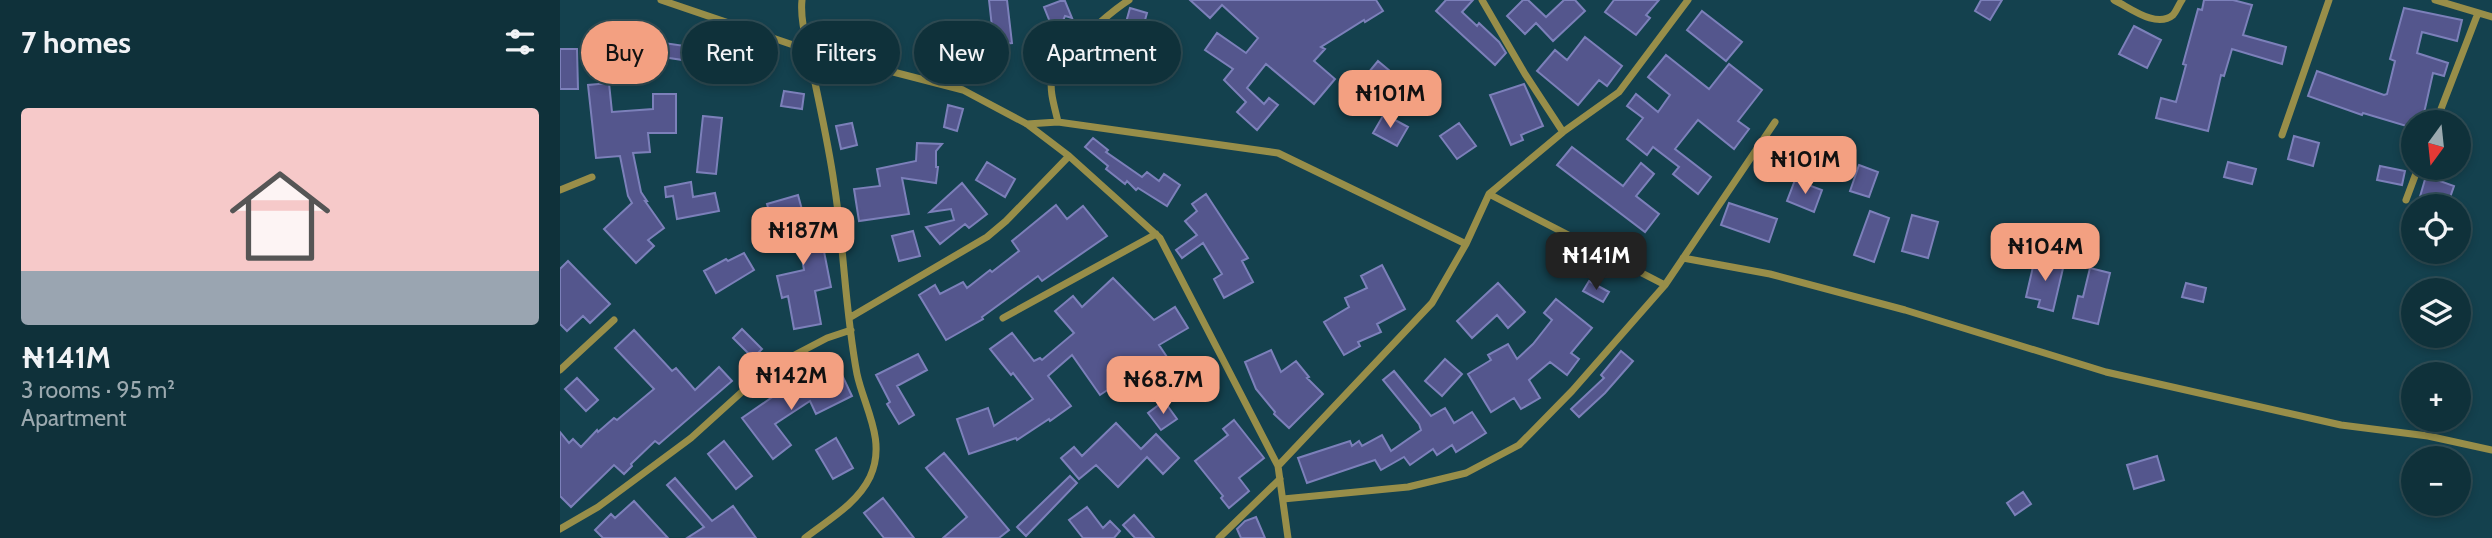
<!DOCTYPE html>
<html lang="en">
<head>
<meta charset="utf-8">
<style>
	:root { --surface:#0f313a; --page:#1d3d45; --text:#f1f3f6; --muted:#9ba9af; --line:#2f4c54; --accent:#f3a081 }
	body { margin:0; font-family:Cabin,sans-serif; background:var(--page); color:var(--text); height:100vh; display:flex; flex-direction:column; font-size:26px; white-space:nowrap }
	* { box-sizing:border-box; margin:0 }
	p { font-size:23px; color:var(--muted) }
	.icon { flex:none; width:38px; height:38px; fill:none; stroke:currentColor; stroke-width:2; stroke-linecap:round; stroke-linejoin:round }
	.map { position:relative; flex:1; overflow:hidden }
	.panel { display:flex; flex-direction:column; background:var(--surface); width:560px }
	.panel>* { flex:none }
	.guide { position:absolute; left:21px; top:21px; width:665px; height:63px; display:flex; gap:14px }
	.needle { width:46px; rotate:195deg }
	.buttons { position:absolute; left:1841px; top:110px; display:grid; gap:14px }
	.buttons a { display:grid; place-items:center; width:70px; height:70px; border-radius:50%; background:var(--surface); box-shadow:0 4px 10px #0003,0 0 0 2px var(--line); font-size:35px }
	.price { position:absolute; translate:-50% -60px; padding:0 16px; border-radius:14px; background:var(--accent); color:#111; font-size:23px; line-height:46px; filter:drop-shadow(0 2px 4px #0008) }
	.price::after { content:''; position:absolute; left:50%; top:42px; width:21px; height:16px; margin-left:-10px; background:inherit; clip-path:polygon(0 0,100% 0,50% 100%) }
	.price.selected { background:#222; color:#fff }
	ul { padding:0; list-style:none }
	li { display:grid; align-content:center; gap:14px; height:371px; padding:0 21px }
	li span { display:grid; place-items:center; height:217px; border-radius:7px; color:#555 }
	li>.icon { margin-inline-start:auto }
	span .icon { width:126px; height:126px; fill:#fffc; stroke-width:1 }
	li b { font-size:30px }
	h2 { display:flex; justify-content:space-between; align-items:center; height:84px; padding:0 21px; font-size:30px }
	.chip { padding:0 24px; border-radius:32px; background:var(--surface); box-shadow:0 4px 10px #0003,0 0 0 2px var(--line); font-size:24px; line-height:63px }
	.chip.selected { background:var(--accent); color:#111 }
	main { display:flex; flex:1; min-height:0 }
	.map>svg:first-child { display:block }
</style>
</head>
<body>
<main>
<section class="panel">
<h2>7 homes<svg class="icon" aria-label="filters" viewBox="0 0 24 24"><path d="M4 7h16M4 17h16"/><circle cx="9" cy="7" r="2"/><circle cx="15" cy="17" r="2"/></svg></h2>
<ul>
<li><span style="background:linear-gradient(#f6c9c9 75%,#9aa5b1 0)"><svg class="icon" aria-label="home" viewBox="0 0 24 24"><path d="M3 11l9-7 9 7M6 9v11h12V9"/></svg></span><div><b>₦141M</b><p>3 rooms · 95 m²</p><p>Apartment</p></div></li>
</ul>
</section>
<div class="map">
<svg width="1932" height="538" viewBox="0 0 1932 538">
	<rect width="100%" height="100%" fill="#14414e"/>
	<path fill="#54568d" stroke="#7c80ba" stroke-width="2" d="M429 0H447L452 43 434 45Z
		M630 0H816L823 11 805 22 804 20 761 47 765 49 754 61 775 79 754 104 706 64 687 88 704 104 709 98 718 105 697 130 677 112 686 102 664 80 673 69 645 50 657 33 686 53 698 38 662 5 650 18Z
		M886 0H913L902 12 917 26 919 23 939 42 946 53 935 65 876 11Z
		M963 0H968L986 17 1004 0H1015L1025 11 993 41 976 23 965 34 947 16Z
		M1054 0H1099L1086 15 1090 18 1076 35 1045 12Z
		M1421 0H1442L1430 20 1415 11Z
		M1644 0H1673L1692 5 1683 35 1726 47 1722 64 1672 49 1664 76 1661 75 1648 131 1596 118 1601 98 1616 102 1626 65 1623 64 1638 9 1642 10Z
		M500 1H505L512 18 505 16 502 23 492 27 484 7Z
		M570 8 587 13 580 38 563 33Z
		M1844 8 1902 20 1897 41 1862 32 1857 53 1888 63 1884 76 1873 73 1862 122H1853V128L1803 113 1802 115 1748 96 1757 71 1824 95 1827 94 1835 61 1830 59Z
		M1142 11 1182 42 1166 61 1127 30Z
		M1574 26 1601 40 1587 68 1559 54Z
		M1025 37 1062 66 1047 86 1039 80 1018 105 977 71 995 50 1007 60Z
		M97 42 125 46 123 60 95 56Z
		M0 49H17L18 89H0Z
		M1106 55 1149 89 1169 64 1202 90 1178 121 1189 129 1174 149 1138 120 1115 149 1151 177 1138 194 1113 174 1119 167 1093 147 1087 155 1067 139 1083 118 1067 106 1076 94 1098 112 1110 95 1088 77Z
		M818 61 831 72 798 112 785 101Z
		M49 83 52 112 93 109V94H116V133H88L90 152 73 153 81 192 87 201H85L104 228 88 240 94 246 76 263 44 229 72 203 68 196 60 156 36 158 28 85Z
		M964 84 983 126 961 135 963 140 951 145 930 95Z
		M224 91 244 94 242 109 221 106Z
		M388 105 403 109 397 131 384 127Z
		M824 114 848 127 837 146 813 133Z
		M143 116 162 118 156 174 137 172Z
		M292 123 297 145 281 149 276 126Z
		M899 123 916 146 897 159 880 136Z
		M1734 136 1759 143 1753 166 1728 159Z
		M533 138 548 150 546 152 582 177 587 172 599 181 604 174 620 185 607 206 578 188 576 190 567 181 565 184 546 169 548 166 525 147Z
		M357 143 382 144 376 151V167H378L376 183 342 178 349 214 299 221 294 189 320 186 317 169 356 161Z
		M1012 147 1063 186 1081 163 1094 174 1076 196 1099 214 1085 232 997 165Z
		M427 162 455 179 445 197 416 180Z
		M1668 162 1696 169 1692 184 1664 177Z
		M1299 165 1318 172 1309 197 1290 191Z
		M1820 166 1845 171 1842 185 1817 180Z
		M1866 176 1894 186 1887 206 1859 200Z
		M1235 180 1262 190 1254 212 1227 201Z
		M131 182 133 197 155 193 159 211 117 219 113 196 106 197 105 187Z
		M402 183 427 214 409 228 405 224 380 244 366 227 394 220 391 209 370 212Z
		M646 194 688 258 682 261 693 282 664 298 654 279 662 274 643 243 622 258 616 250 637 235 625 221 637 211 632 204Z
		M238 195 247 228 259 226 271 287 255 291 261 324 234 329 228 296 222 298 217 276 244 270 234 212 211 218 207 204Z
		M1169 203 1217 219 1209 242 1161 225Z
		M496 205 507 219 523 206 547 236 482 281 478 276 422 317 423 319 386 340 359 295 375 285 380 294 403 282 407 288 430 270 432 272 459 251 452 241Z
		M1310 211 1329 218 1314 262 1294 255Z
		M1352 215 1378 222 1368 258 1342 251Z
		M353 231 360 256 339 261 332 236Z
		M184 253 194 270 156 293 144 271 166 259 168 261Z
		M1475 258 1504 264 1493 311 1478 307 1480 300 1466 297Z
		M8 261 50 304 30 323 23 316 7 331 0 324V269Z
		M822 265 845 309 817 324 821 332 798 342 800 346 784 355 764 322 789 307 785 298 807 288 801 276Z
		M1530 268 1550 273 1538 324 1513 318 1518 296 1523 297Z
		M553 278 594 320 615 307 628 328 599 345 609 360 569 386 564 379 540 395 512 355 488 376 511 406 490 421 489 419 457 440 456 438 409 454 397 419 428 408 434 426 473 399 453 373 451 375 430 349 452 333 474 361 480 358 482 360 514 333 495 311 513 296 522 307Z
		M1029 281 1049 292 1043 302 1023 291Z
		M938 283 965 312 948 328 937 315 912 338 897 321Z
		M1626 283 1646 288 1643 302 1622 297Z
		M996 299 1032 328 1011 353 1019 359 1007 375 990 362 969 380 980 398 961 409 954 398 931 412 908 374 931 360 928 355 948 344 957 359 973 344 992 320 984 313Z
		M182 329 202 349 193 358 173 338Z
		M74 330 112 371 116 368 135 390 159 367 172 381 99 444 95 441 71 464 72 466 64 474 54 465 11 507 0 496V432L9 443 13 439 21 447 37 430 38 432 54 418 57 420 94 389 55 348Z
		M711 350 721 372 736 361 749 377 747 378 763 394 729 428 714 414 715 412 696 389 685 362Z
		M1061 351 1073 361 1045 393 1019 417 1011 409 1044 378 1041 375Z
		M358 354 367 370 337 386 354 415 339 424 327 404 330 402 316 375Z
		M885 359 902 374 882 396 865 381Z
		M834 371 871 416 885 408 894 423 912 412 926 433 896 452 892 445 877 455 873 449 850 465 844 457 821 470 815 460 747 483 738 458 790 441 792 446 799 441 802 446 822 435 831 451 861 430 859 424 823 380Z
		M282 375 292 396 256 414 250 401 215 424 231 445 213 459 182 418 224 389 231 400Z
		M17 378 38 400 26 411 5 389Z
		M604 401 617 419 601 430 588 413Z
		M674 420 704 458 679 478 689 491 669 508 661 498 663 496 635 461 668 435 663 429Z
		M556 423 581 449 596 434 619 458 603 474 587 457 558 487 536 465 519 479 501 458 514 447 522 456Z
		M276 438 293 468 273 479 256 450Z
		M164 441 192 476 176 489 148 454Z
		M384 453 449 530 439 538H383L407 517 366 468Z
		M1597 456 1604 480 1574 489 1567 465Z
		M510 476 517 483 466 536 457 527Z
		M115 478 152 521 173 506 196 538H127L144 527 107 485Z
		M1463 492 1471 504 1455 515 1447 503Z
		M323 498 354 538H324L304 513Z
		M74 501 108 538H43L35 530 51 514 55 518Z
		M527 507 543 528 550 521 560 531 554 538H523L509 520Z
		M574 515 594 538H575L563 525Z
		M696 517 705 538H681L677 529 685 521Z"/>
	<g fill="none" stroke-linecap="round" stroke-linejoin="round">
		<path stroke="#988e49" stroke-width="7" d="M101 0 248 50 403 90 467 124 509 156 600 238 718 466 728 538
			M242 0C240 18 246 40 250 58 258 99 268 141 274 183 284 246 285 311 297 374 304 407 327 441 310 477 297 504 268 520 245 538
			M922 0 965 74 1003 132
			M1554 0C1569 7 1596 29 1613 15 1616 12 1619 4 1622 0
			M1875 0 1932 17
			M498 122C495 108 489 91 492 78 497 58 550 12 569 0
			M1876 122 1918 13
			M467 124 498 122 718 153 906 244
			M1722 135 1769 0
			M0 190 32 177
			M929 194 1105 285
			M1846 200 1858 168
			M1123 258 1210 274 1345 310 1546 372 1781 425 1868 436 1932 450
			M289 318 427 237 446 221 509 156
			M443 318 596 234
			M0 370 54 320
			M718 466 872 303 906 244 929 194 1003 132 1059 92 1128 0
			M723 499 848 487 906 473 959 445 1012 391 1105 285 1215 122
			M0 529 38 507 131 438 206 370 267 338 291 330
			M659 538 720 479"/>
	</g>
</svg>
<div class="buttons">
<a><svg class="needle" viewBox="-14 -14 28 28"><path d="M0-13l5 13h-10z" fill="#e53935"/><path d="M0 13l5-13h-10z" fill="#9ba9af"/></svg></a>
<a><svg class="icon" aria-label="locate" viewBox="0 0 24 24"><circle cx="12" cy="12" r="6"/><path d="M12 2v4M12 18v4M2 12h4M18 12h4"/></svg></a>
<a><svg class="icon" aria-label="layers" viewBox="0 0 24 24"><path d="M12 4l9 5-9 5-9-5zM3 14l9 5 9-5"/></svg></a>
<a>+</a>
<a>−</a>
</div>
<b class="price" style="left:830px;top:130px">₦101M</b>
<b class="price" style="left:1245px;top:196px">₦101M</b>
<b class="price" style="left:243px;top:267px">₦187M</b>
<b class="price" style="left:1485px;top:283px">₦104M</b>
<b class="price selected" style="left:1036px;top:292px">₦141M</b>
<b class="price" style="left:231px;top:412px">₦142M</b>
<b class="price" style="left:603px;top:416px">₦68.7M</b>
<div class="guide">
<a class="chip selected">Buy</a>
<a class="chip">Rent</a>
<a class="chip">Filters</a>
<a class="chip">New</a>
<a class="chip">Apartment</a>
</div>
</div>
</main>
</body>
</html>
